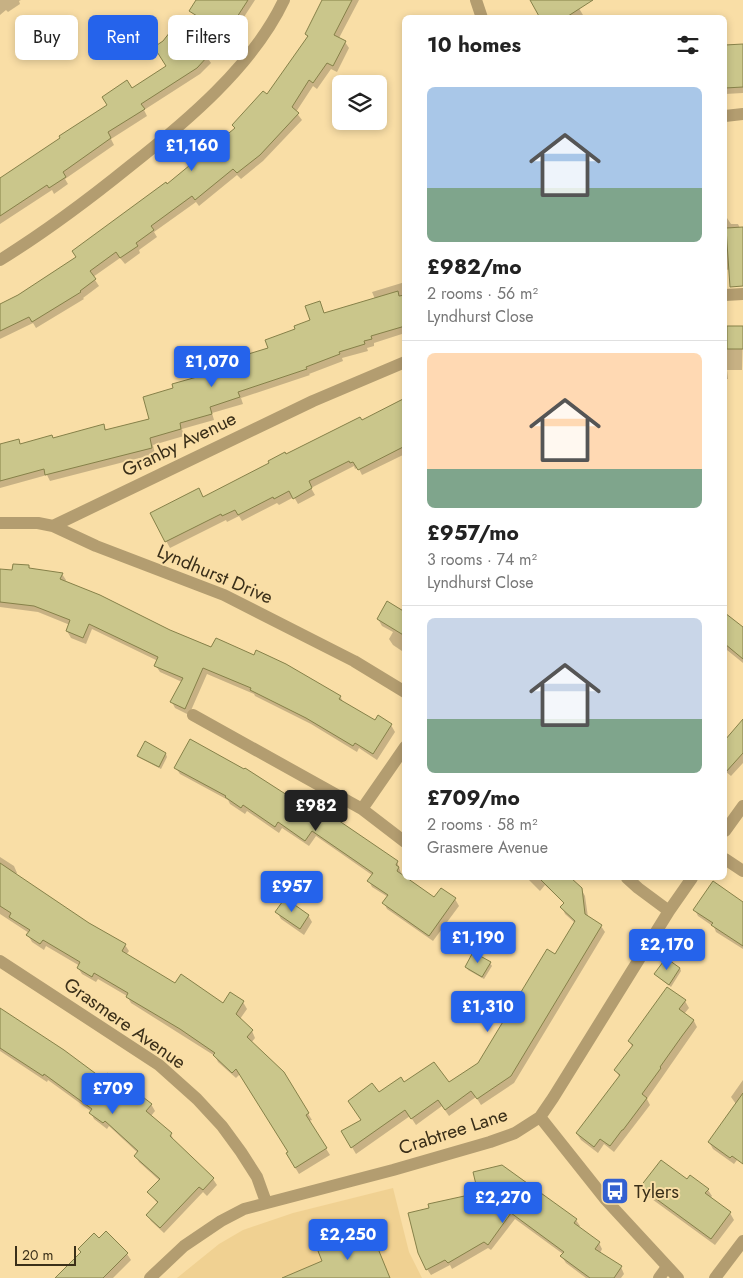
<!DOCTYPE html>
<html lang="en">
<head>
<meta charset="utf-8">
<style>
	:root { --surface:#fff; --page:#f6f6f6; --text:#222; --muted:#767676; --line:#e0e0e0; --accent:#2563eb }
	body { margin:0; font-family:Jost,sans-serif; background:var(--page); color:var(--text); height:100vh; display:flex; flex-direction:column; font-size:19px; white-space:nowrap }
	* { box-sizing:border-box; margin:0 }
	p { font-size:16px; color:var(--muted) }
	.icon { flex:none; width:28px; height:28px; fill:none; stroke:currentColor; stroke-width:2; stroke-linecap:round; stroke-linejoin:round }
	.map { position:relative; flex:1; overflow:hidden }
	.panel { position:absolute; left:402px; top:15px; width:325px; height:865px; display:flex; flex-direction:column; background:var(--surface); border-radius:8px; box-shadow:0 2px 8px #0003 }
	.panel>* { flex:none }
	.top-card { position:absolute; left:15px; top:15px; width:312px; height:45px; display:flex; gap:10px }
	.buttons { position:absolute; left:332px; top:75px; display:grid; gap:10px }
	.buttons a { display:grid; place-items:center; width:55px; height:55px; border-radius:8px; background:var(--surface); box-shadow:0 2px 8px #0003; font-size:25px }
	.scale { position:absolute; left:15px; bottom:12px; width:61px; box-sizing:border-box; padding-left:5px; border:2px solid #3a2f19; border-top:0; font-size:14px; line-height:18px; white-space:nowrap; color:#3a2f19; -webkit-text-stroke:4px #f9dea6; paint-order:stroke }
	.price { position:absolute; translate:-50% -42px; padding:0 11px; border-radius:5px; background:var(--accent); color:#fff; font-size:16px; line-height:32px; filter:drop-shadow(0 1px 2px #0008) }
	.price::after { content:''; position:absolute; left:50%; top:30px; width:15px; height:11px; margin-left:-8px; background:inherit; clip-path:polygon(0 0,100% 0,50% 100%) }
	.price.selected { background:#222; color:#fff }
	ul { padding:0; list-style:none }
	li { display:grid; align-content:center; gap:10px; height:265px; padding:0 25px }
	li+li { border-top:1px solid var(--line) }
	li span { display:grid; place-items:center; height:155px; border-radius:8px; color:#555 }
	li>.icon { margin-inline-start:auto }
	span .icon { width:90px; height:90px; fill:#fffc; stroke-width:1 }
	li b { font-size:21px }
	h2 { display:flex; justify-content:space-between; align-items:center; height:60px; padding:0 25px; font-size:21px }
	.chip { padding:0 18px; border-radius:8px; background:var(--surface); box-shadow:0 2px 8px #0003; font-size:18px; line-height:45px }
	.chip.selected { background:var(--accent); color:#fff }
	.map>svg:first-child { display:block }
</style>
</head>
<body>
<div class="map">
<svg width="743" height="1278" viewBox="0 0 743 1278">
	<rect width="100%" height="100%" fill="#f9dea6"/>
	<path fill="#f0d192" d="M393 1188 409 1252 422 1278H177L219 1244 243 1230 293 1213Z"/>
	<path fill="#0003" d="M0 0H21L19 1 20 4 8 12 6 10 0 15Z
		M209 0H255L229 40 203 22 199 16Z
		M324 0H359L339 38 345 42 349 48 337 72 331 69 317 89 313 86 296 112 302 120 263 161 241 179 237 175 199 206 196 202 154 232 157 237 139 250 140 253 125 264 120 258 93 277 99 286 83 298 84 299 36 328 33 323 0 339V305L19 296 59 271 236 130 233 126 267 96 308 38 306 34Z
		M531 0H574L583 15 578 18H542Z
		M743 45V93L725 94V46Z
		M207 57 211 63 200 74 144 110 147 116 111 139 114 145 65 179 68 184 54 194 52 190 0 224V180L131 90Z
		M725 218H727L731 224H738L740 228H743V268L725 270Z
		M405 282V333L374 343V346L367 348 368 351 342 358 343 361 309 374 310 375 241 398 243 404 212 413 214 420 182 429 184 436 153 445 155 454 50 481 47 475 0 488V445L18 440 21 445 53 439 103 425 107 431 151 420 175 389 269 348 312 320 319 302 325 314 375 299 372 292Z
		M743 327 742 370H727L728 379H725V328Z
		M405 400V454L362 475 358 467 355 469 354 466 311 488 315 495 298 504 294 497 279 505 277 503 242 521 239 516 227 522 226 520 170 548 151 513 203 498 285 455 361 422Z
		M29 566 30 570 62 574 66 580 65 582 170 631 340 696 344 704 376 722 391 725 395 732 377 760 359 748 357 752 311 724 255 696 254 694 207 674 189 715 175 708 172 702 182 682 160 672 156 666 158 661 92 629 86 644 71 638 67 631 70 625 38 612 0 607V570L13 571Z
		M405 611V653L393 645 389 639 393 632 382 626 378 619Z
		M725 614 743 628V663L727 650 725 652Z
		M743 721V763L731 776 725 771V742Z
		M166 754 167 757 161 769 140 758 139 755Z
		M176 768 288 797 397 862 402 875 435 899H455L459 906 433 941 387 909 384 903 388 897 372 887 369 881 372 875 316 836 309 846 282 828 279 833 247 811 245 814 230 804 228 800 180 774Z
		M0 857 14 866 17 873 15 875 89 924 125 945 129 951 126 955 175 985 223 1004 243 1002 247 1009 240 1019 252 1031 255 1038 251 1043 283 1073 312 1120 309 1121 330 1155 299 1174 287 1154 289 1153 240 1074 236 1078 218 1062 215 1056 131 1003 127 996 98 979 96 982 82 974 78 968 80 966 46 946 44 950 32 942 28 935 29 933 0 914Z
		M527 878H569L581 889 585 896 588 917 601 926 605 932 514 1083 481 1105 476 1097 449 1116 442 1106 416 1125 410 1116 356 1154 343 1132 362 1121 379 1094 404 1084H449L479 1064 556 956 575 923 565 914 562 907 565 904 545 885 540 891Z
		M743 903V949L716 932 714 927 698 916 695 910Z
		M277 912 308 915 312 922 304 935 281 919Z
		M490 963 492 966 484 979 468 970 466 967Z
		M680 968 681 971 671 987 656 975Z
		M685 1001 689 1008 684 1014 694 1021 697 1027 647 1099 650 1105 614 1152 604 1144 598 1153 581 1140 577 1134 620 1078 616 1071 633 1048 629 1041Z
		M0 1010 104 1080 151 1104 155 1111 151 1116 171 1134 174 1141 213 1179 217 1185 207 1196 203 1192 164 1233 151 1221 147 1215 158 1204 149 1192 160 1181 139 1162 136 1156 138 1153 109 1126 107 1129 94 1119 91 1113 92 1112 48 1080 47 1082 0 1051Z
		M743 1080V1152L734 1164 713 1149 709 1142 736 1104 731 1097Z
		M687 1181 708 1190 712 1196 710 1198 730 1213 734 1220 715 1245 645 1194 642 1187Z
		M479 1193 576 1220 580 1226 578 1228 599 1243 602 1249 600 1253 621 1267 624 1274 621 1278H586L566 1263 562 1257 563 1254 515 1219 491 1250 488 1248 452 1269 450 1265 431 1275 427 1269Z
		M106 1233 127 1254 131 1260 113 1278H56Z"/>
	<path fill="#cac68b" stroke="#868149" d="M196 0H248L226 34 189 11Z
		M322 0H352L334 35 346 41 333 66 327 63 313 83 309 80 292 107 299 113 260 155 237 173 233 169 195 200 192 196 151 226 154 230 136 243 138 246 120 258 116 252 90 271 96 279 80 291 81 292 32 322 29 317 0 331V304L18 295 76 257 72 251 166 182 167 184 235 128 232 125 263 91 267 94 308 36 305 34Z
		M530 0H593L565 18H540Z
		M179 27 208 56 197 68 141 104 145 109 108 132 111 138 63 172 66 177 49 188 47 185 0 216V178L60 138 59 136 107 105 102 97 127 80 132 88 166 66 154 47 163 41 170 32 173 35Z
		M743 44V87L725 88V45Z
		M743 227V286L730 287 726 228Z
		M398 291 399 296 405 295V326L371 336 372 339 364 341 365 344 339 352 340 354 306 367 307 369 238 392 240 397 210 407 212 414 180 423 181 429 150 438 152 448 45 475 44 469 0 481V444L19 439 20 444 52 435 53 438 104 424 105 430 149 419 143 397 173 388 172 384 204 375 203 371 233 361 232 359 268 348 265 340 295 329 294 326 310 320 305 306 320 301 324 313Z
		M727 326H743V349H727Z
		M405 398V446L358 470 353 462 350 463 349 461 309 481 312 488 293 499 289 491 274 499 273 497 238 515 235 510 222 516 221 514 165 542 150 513 199 488 203 497 269 463 268 461 285 452 286 454 360 417 362 420Z
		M13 564 29 565V568L63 573 60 579 100 595 170 630 211 647 216 638 254 655 256 650 286 664 341 696 339 699 375 720 378 715 392 724 373 754 355 743 353 746 306 718 250 690 251 688 203 668 185 709 170 702 183 678 154 666 158 657 89 624 83 638 66 631 70 620 34 606 0 602V569L12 570Z
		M387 601 405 612V636L377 619Z
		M725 613 743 627V659L725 644Z
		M743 719V753L725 773V740Z
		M190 739 244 769 245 768 287 795 289 792 305 803 307 799 398 861 396 865 399 867 397 871 434 897 441 888 456 898 429 936 382 903 388 895 367 881 373 873 312 831 305 841 278 822 275 827 243 805 241 808 225 797 226 796 174 768Z
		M145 741 166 753 159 767 137 756Z
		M0 863 89 923 126 944 122 951 175 983 181 974 223 1003 230 992 244 1001 236 1014 253 1030 247 1037 284 1072 309 1113 306 1115 327 1148 295 1168 286 1153 288 1152 236 1069 232 1073 213 1055 215 1053 180 1029 126 997 128 993 94 973 92 977 77 968 80 962 43 940 40 944 26 935 30 930 9 917 11 913 0 906Z
		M539 878H571L582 888 585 914 602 925 511 1076 477 1099 471 1091 445 1110 438 1100 411 1119 405 1110 351 1148 341 1131 361 1120 348 1101 372 1083 379 1092 401 1077 404 1082 434 1062 449 1082 478 1063 547 949 555 954 575 921 560 907 564 903Z
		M713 881 743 902V946L711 925 713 923 693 910Z
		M285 898 309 915 300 929 275 912Z
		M473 952 491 962 482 977 465 967Z
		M666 958 680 968 669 985 654 974Z
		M667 987 686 1000 679 1009 694 1020 682 1036 660 1067 661 1068 642 1094 647 1098 623 1130H622L610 1146 600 1139 594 1147 576 1133 620 1075 614 1070 633 1045 628 1041Z
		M0 1008 64 1050 103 1079 107 1073 137 1096 139 1094 152 1104 146 1111 172 1133 170 1136 214 1178 203 1190 199 1187 160 1228 146 1215 158 1202 147 1192 160 1179 134 1156 138 1151 105 1121 103 1123 89 1113 92 1109 44 1074 43 1076 0 1048Z
		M743 1093V1164L732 1156 730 1158 708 1142Z
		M661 1160 687 1179 690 1175 709 1189 705 1193 731 1212 711 1239 640 1187Z
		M502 1165 577 1219 574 1223 600 1242 595 1249 622 1266 614 1278H590L560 1256 564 1252 511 1213 488 1245 484 1242 448 1263 445 1260 426 1270 418 1253 408 1213 429 1208 428 1204 478 1193 473 1172Z
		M370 1229 390 1278H282L322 1261 318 1251Z
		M106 1231 128 1253 103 1278H55L81 1252 78 1249 94 1233 99 1238Z"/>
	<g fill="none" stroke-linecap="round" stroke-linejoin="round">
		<path stroke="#b39d70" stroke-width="12" d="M476 0 482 18
			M725 116 743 114
			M0 260C45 232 88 200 130 166 186 122 253 66 284 0
			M725 295 743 294
			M0 523H38L53 526 96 546 224 595 354 661 405 692
			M53 526 313 401 405 362
			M193 715 362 809 405 842
			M362 809 405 747
			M725 831 743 806
			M725 859 743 871
			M627 878 638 888 669 911
			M0 961 159 1065 197 1099 222 1126 241 1152 257 1177 266 1202
			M540 1117 606 1200 678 1278
			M150 1278 184 1246 221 1221 244 1209 393 1170 490 1142 515 1133 540 1117 553 1098 669 911 692 878
			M659 1278 667 1267
			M715 1278 743 1241"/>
	</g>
	<defs>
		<g id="bus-square" transform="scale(1.4375)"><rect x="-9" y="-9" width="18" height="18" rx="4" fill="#3360d0" stroke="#f9dea6"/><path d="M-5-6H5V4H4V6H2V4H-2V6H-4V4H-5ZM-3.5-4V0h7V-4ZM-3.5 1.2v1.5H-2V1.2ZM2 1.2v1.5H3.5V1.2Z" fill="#fff"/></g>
	</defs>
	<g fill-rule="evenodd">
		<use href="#bus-square" x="615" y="1191"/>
	</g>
	<g text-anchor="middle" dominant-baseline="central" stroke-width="4" stroke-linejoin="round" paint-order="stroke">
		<g font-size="19" fill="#3a2f19" stroke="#f9dea6">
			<text transform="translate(179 444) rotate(-26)">Granby Avenue</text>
			<text transform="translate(215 574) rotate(23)">Lyndhurst Drive</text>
			<text transform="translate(125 1023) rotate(35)">Grasmere Avenue</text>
			<text transform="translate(453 1131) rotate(-18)">Crabtree Lane</text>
		</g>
		<g font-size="19" fill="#3a2f19" stroke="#f9dea6" text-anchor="start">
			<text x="634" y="1191">Tylers</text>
		</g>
	</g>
</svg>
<div class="buttons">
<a><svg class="icon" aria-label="layers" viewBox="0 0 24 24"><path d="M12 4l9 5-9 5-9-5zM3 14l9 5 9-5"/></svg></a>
</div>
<div class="scale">20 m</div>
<b class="price" style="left:192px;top:172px">£1,160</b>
<b class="price" style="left:212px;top:388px">£1,070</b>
<b class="price selected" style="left:316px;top:832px">£982</b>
<b class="price" style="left:292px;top:913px">£957</b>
<b class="price" style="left:478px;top:964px">£1,190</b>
<b class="price" style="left:667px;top:971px">£2,170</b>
<b class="price" style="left:488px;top:1033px">£1,310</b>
<b class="price" style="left:113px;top:1115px">£709</b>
<b class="price" style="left:503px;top:1224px">£2,270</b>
<b class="price" style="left:348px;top:1261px">£2,250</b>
<div class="top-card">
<a class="chip">Buy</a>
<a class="chip selected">Rent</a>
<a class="chip">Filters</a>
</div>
<section class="panel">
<h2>10 homes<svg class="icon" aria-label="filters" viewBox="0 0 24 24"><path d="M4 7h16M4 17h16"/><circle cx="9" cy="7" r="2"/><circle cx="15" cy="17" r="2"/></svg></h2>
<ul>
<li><span style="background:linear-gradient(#a9c7e8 65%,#7fa58c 0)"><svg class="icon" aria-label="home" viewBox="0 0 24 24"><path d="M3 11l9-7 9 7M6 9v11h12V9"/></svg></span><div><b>£982/mo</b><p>2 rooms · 56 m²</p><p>Lyndhurst Close</p></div></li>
<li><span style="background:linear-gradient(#ffd9b3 75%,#7fa58c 0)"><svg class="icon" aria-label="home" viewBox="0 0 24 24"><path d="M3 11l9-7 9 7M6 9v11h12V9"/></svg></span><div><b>£957/mo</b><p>3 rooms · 74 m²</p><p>Lyndhurst Close</p></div></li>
<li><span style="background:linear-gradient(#c9d6e8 65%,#7fa58c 0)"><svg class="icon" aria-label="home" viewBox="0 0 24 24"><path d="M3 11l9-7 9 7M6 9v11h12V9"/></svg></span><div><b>£709/mo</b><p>2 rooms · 58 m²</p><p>Grasmere Avenue</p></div></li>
</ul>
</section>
</div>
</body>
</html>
